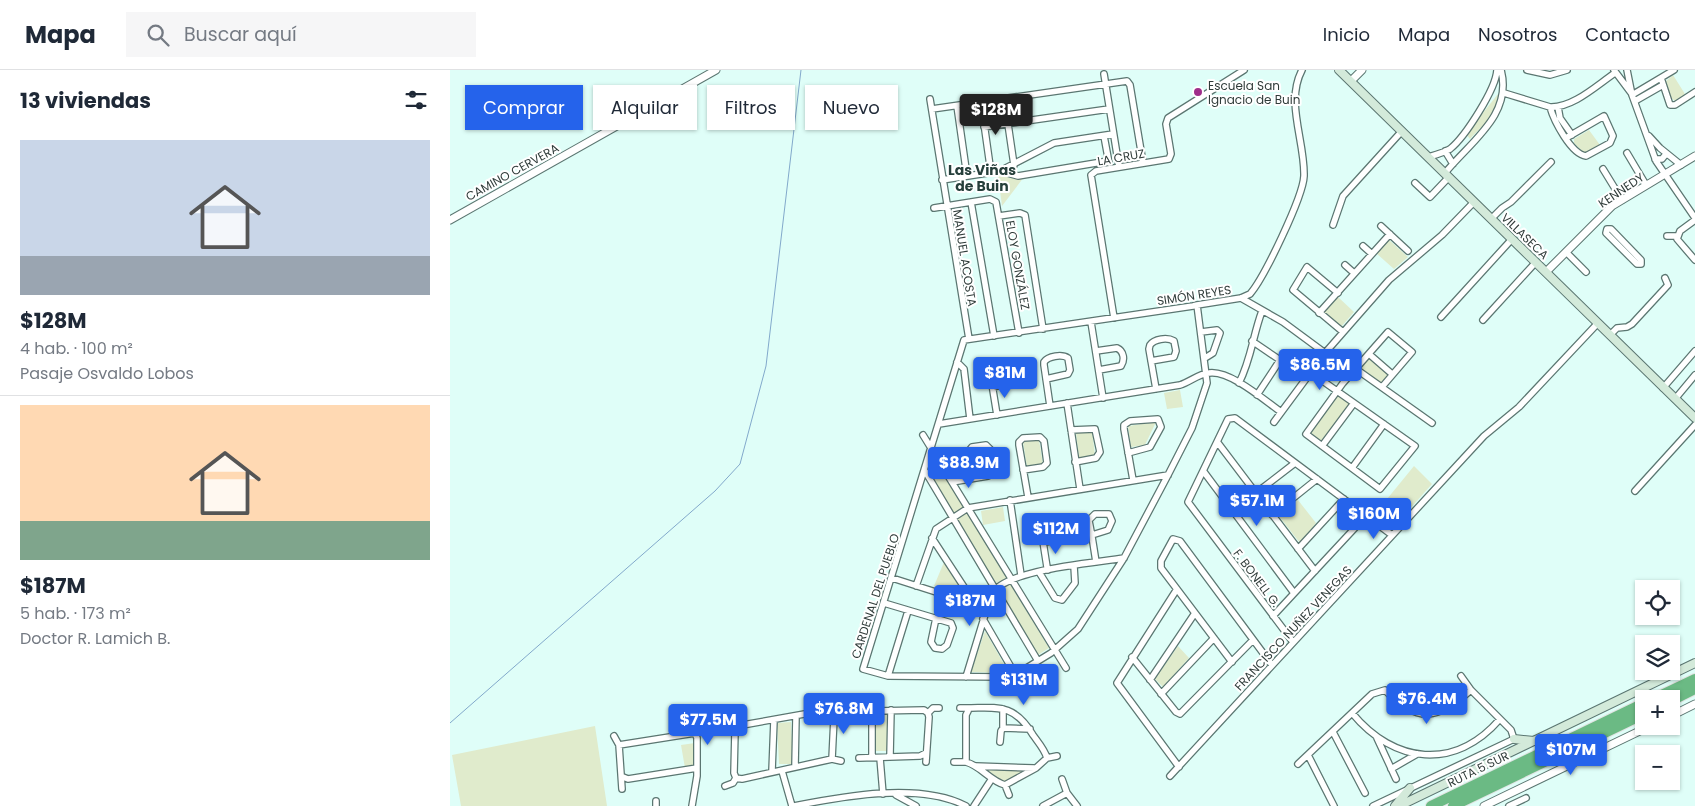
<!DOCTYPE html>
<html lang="es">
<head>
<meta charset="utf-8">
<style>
	:root { --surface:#fff; --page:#f6f6f7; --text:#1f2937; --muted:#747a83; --line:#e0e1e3; --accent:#2563eb }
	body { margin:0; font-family:Poppins,sans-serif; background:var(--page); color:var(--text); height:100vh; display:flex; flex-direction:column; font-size:19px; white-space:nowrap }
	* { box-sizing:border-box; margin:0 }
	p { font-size:16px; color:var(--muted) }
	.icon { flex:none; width:28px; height:28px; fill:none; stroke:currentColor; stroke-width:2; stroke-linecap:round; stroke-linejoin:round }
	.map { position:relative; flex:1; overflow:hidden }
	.side { display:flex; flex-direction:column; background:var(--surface); width:450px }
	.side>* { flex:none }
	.guide { position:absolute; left:15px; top:15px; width:475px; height:45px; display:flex; gap:10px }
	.tools { position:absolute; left:1185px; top:510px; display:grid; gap:10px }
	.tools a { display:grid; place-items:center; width:45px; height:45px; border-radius:0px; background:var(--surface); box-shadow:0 1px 4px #0004; font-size:25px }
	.price { position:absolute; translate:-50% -42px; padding:0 11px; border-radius:5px; background:var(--accent); color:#fff; font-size:16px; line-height:32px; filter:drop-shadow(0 1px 2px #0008) }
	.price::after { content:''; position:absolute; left:50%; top:30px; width:15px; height:11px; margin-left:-8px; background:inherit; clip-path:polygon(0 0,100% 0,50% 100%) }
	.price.selected { background:#222; color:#fff }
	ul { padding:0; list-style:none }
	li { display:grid; align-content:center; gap:10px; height:265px; padding:0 20px }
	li+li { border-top:1px solid var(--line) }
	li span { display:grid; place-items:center; height:155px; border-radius:0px; color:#555 }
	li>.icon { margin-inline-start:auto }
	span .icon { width:90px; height:90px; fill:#fffc; stroke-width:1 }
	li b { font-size:21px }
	h2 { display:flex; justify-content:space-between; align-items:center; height:60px; padding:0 20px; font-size:21px }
	.chip { padding:0 18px; border-radius:0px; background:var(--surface); box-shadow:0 1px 4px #0004; font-size:18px; line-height:45px }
	.chip.selected { background:var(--accent); color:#fff }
	header { display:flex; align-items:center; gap:30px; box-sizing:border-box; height:70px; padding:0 25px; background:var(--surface); border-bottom:1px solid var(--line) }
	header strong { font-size:24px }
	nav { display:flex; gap:28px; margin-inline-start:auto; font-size:18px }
	.search { width:350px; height:45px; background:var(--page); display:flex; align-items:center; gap:12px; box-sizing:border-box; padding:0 18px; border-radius:0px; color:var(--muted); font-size:19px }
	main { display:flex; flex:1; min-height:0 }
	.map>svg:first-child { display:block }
</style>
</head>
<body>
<header>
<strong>Mapa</strong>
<div class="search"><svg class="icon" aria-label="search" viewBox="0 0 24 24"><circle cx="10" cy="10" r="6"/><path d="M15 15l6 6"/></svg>Buscar aquí</div>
<nav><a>Inicio</a><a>Mapa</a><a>Nosotros</a><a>Contacto</a></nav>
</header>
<main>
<section class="side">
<h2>13 viviendas<svg class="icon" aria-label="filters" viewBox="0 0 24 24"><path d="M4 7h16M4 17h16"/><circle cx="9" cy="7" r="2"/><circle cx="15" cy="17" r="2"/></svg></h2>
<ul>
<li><span style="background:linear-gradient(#c9d6e8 75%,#9aa5b1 0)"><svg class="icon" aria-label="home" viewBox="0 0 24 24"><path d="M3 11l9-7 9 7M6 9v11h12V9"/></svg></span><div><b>$128M</b><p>4 hab. · 100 m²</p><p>Pasaje Osvaldo Lobos</p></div></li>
<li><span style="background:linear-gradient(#ffd9b3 75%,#7fa58c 0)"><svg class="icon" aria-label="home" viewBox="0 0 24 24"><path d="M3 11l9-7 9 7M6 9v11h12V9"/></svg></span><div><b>$187M</b><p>5 hab. · 173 m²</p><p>Doctor R. Lamich B.</p></div></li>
</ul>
</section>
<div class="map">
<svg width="1245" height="736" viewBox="0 0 1245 736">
	<rect width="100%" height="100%" fill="#dffef8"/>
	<path fill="#e0ebcc" d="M1223 5 1235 24 1225 31 1220 27 1215 12Z
		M1048 24C1054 39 1030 58 1020 69L1016 64Z
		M1139 60 1150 75 1134 83 1124 73V69Z
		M548 105 566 109 574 107 552 136Z
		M938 169 958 187 944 199 926 183Z
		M887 226 904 242 891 257 874 242Z
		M918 289H921L939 304 932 313 911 300V297Z
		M730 320 733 337 717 339 714 323Z
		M886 325 901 334 873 373 859 363Z
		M706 352 695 375 681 377 678 356Z
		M642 361 645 385 629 388 626 363Z
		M589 370 593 394 577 397 573 372Z
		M485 390 599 578 588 585 478 401Z
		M964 396 982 414 942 459 924 445Z
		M848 430 866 453 850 473 828 445Z
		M553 437 555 451 533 455 531 441Z
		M494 492 509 516 508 523 484 516Z
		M535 561 558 601 552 603 521 602Z
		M728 576 739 588 713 617 705 609Z
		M426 643H437V681H426Z
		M341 652 343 694H329L327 653Z
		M145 656 157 736H11L2 685Z
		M245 673 244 696 235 698 231 675Z
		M536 699 574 700 559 711 552 713Z"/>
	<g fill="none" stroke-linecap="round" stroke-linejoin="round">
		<path stroke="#82a9cb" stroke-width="1" d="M0 653 265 421 290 394 316 296 351 0"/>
		<g stroke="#5b7671" stroke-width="8">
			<path id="minor" d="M1077 0 1100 5 1117 0
				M1164 0 1182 24
				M1177 0 1182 25 1206 91 1245 148
				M654 4 669 97
				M1211 8 1220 35H1225L1245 22
				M1054 23 1100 37C1123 38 1147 15 1165 3
				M1182 25 1224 0
				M480 29 519 269
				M1185 31 1213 15
				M531 32 541 103
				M507 36 517 106
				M1100 37C1104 51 1121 84 1136 86L1160 73 1163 66 1154 46 1116 68
				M1108 37 1110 48 1122 65
				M482 39 677 11 680 15 693 93
				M558 54 564 95
				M534 57 659 39
				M654 66 659 93
				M1199 66 1210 78 1231 95
				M995 81 1003 94
				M1177 83 1196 115
				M978 87C985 85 993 83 1000 79 1015 67 1046 19 1047 0
				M1205 89H1212L1216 84
				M1153 99 1172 130
				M550 101 568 106 658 91
				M995 103C1020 72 1063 45 1051 0
				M492 110 550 101 604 73 663 64
				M965 113 980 127 999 107
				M521 132 544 266
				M484 138 540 129 546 132 569 263
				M549 146 570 143 575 145 593 259
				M1041 149 1052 138 1061 132 1101 92
				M1245 150 1230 161 1227 169 1245 190
				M883 155 893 126 952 61
				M931 156 958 181
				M1157 159H1161L1191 190V194H1187L1156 163Z
				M1217 166H1227
				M913 176 922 184
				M1116 182 1136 202
				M895 195 904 203
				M888 223 857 197 843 220 893 262
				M791 228 833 252 875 283
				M747 235 757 313 742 358 718 405 674 488 628 559 601 583 570 602 555 607 438 606 413 599 514 270 743 236 747 235 791 228 800 224C814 208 853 127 854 106 855 71 835 32 852 0
				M869 243 940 164
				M991 247 1062 169
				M664 248 641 105 646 101 719 89 721 84 716 54 718 48 794 0
				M1033 250 1086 192
				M641 252 653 328
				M751 262 767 260 770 263 763 283 755 288
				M1160 265 1167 258 1177 257 1182 254 1218 215 1215 208
				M802 271 830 290 807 325
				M646 281 667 278C674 281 675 290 671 296L649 300
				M919 284 942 304
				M701 291 724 287 726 281 724 271C717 267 704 269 700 275L699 279 706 319
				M507 292 514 299 520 349
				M906 299 982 353
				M860 302 965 376 930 419 856 364 893 313 938 262 962 282 932 317
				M596 309 618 304 620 300 618 288C612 284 598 286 594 292V295L600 336
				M789 313C801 290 803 265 812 241
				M543 317 566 312 568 307 564 295H547L540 302 547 345
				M1213 318 1245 281
				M1225 329 1245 305
				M617 333 630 419
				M824 352 875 283 939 210 992 165 1024 132
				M489 354 730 315C740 312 748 304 759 303 780 300 814 330 831 342
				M621 360 645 359 650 382 646 388 625 392
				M473 365 616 598
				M768 373 865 501
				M872 376 904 333
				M678 383 700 377 711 357 708 349 680 351 674 355V359L683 410
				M902 398 934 354
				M573 400 593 397 597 393 594 371 590 367 573 368 569 372V375L578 427
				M475 401 588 591
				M754 402 844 523
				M502 412 538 406 543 403 541 380 536 375 522 377 518 382 532 407
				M1185 421 1245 355
				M806 423 845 393
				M560 430 571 505
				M822 445 867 409
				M642 465 658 460 662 451 659 444H645L639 450V451C642 465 644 479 646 492
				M482 468 514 517 515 531
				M593 473 612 468 613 463 611 452C605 449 594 451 591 457V459L597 497 598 500
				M848 479 894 429
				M589 502 605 528 612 530 625 513 624 496
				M442 508 536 538
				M466 516 486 459 518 438 718 405
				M727 519 667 613 729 697
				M434 533 501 553 503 558 497 575 492 579 485 578 481 572 486 548
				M823 546 916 446
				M533 549 565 604
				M843 572 738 432 778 349 785 348 942 465
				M682 587 726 642 730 644 803 570
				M782 592 711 498V491L723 469 730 471 822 595
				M438 606 458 541
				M516 607 541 525C555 499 644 493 674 488
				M700 610 745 543
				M711 624 764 568
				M415 637 422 638 425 641 474 640 478 643
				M510 638C544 639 562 630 583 665 588 672 595 680 597 688
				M478 643 483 638H489
				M902 643C944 694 1005 701 1050 649
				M287 656 377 640 382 642 390 636 391 628
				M553 658 580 659
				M883 662 915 723
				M164 666 169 675 172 719
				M927 668 946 709
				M550 672 551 661 553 658V639
				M169 675 245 663 253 656
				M858 685 884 736
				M440 686 441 640
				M422 687V646L425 641
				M409 688 470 686 476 683
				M430 688 433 724
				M382 689 384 648 382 642
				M476 692 479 647 478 643
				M504 692C508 692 513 692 516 692 531 696 540 711 555 715L586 698 597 688 607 686
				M516 692V645L518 641
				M848 694 922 624 935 620C968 655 988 649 1021 620
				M526 696 584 698
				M345 697 346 646
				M941 699 967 684
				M322 701 324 650
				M332 701 342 736
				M720 706 1034 366 1069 337 1148 253
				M173 707 178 709 247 698
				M286 708 284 703 285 661 287 656
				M612 709 617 723 627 736
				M555 715 559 725
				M275 716 283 713 286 708 292 709 382 689 391 691
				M446 725 466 736
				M206 731V736
				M242 736 247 706V668L245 663
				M344 736C394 726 470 712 516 736
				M524 736 541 710
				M593 736 617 723
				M923 736 1064 669 1061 660 1021 620 1011 606
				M1059 736 1076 728"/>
		</g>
		<g stroke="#5b7671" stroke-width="9">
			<path id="tertiary" d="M901 11 912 0
				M0 150 266 0
				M1096 202 1162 136 1245 86
				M1221 646 1245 634
				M1034 736 1200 656"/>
		</g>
		<g stroke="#5b7671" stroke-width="10">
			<path id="secondary" d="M889 0 1245 348
				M1064 669 1084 671
				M945 736 960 718
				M949 736 1245 593"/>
		</g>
		<g stroke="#e2e4e3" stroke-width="12">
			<path id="motorway" d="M1203 629 1245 609
				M1221 631 1245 619
				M981 736 1194 633
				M1003 736 1194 644"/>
		</g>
		<use href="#minor" stroke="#fff" stroke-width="5.5"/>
		<use href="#tertiary" stroke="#fff" stroke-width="7"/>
		<use href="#secondary" stroke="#d3eada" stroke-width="8"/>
		<use href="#motorway" stroke="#6bba84" stroke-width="10"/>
	</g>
	<circle fill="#9f2e8a" stroke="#fff" stroke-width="2" cx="748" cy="22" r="5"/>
	<g text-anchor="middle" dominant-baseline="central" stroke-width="4" stroke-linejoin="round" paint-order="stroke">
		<g font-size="12" fill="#303c3a" stroke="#fff" text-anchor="start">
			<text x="758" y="15">Escuela San<tspan x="758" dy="14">Ignacio de Buin</tspan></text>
		</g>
		<g font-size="12" fill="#303c3a" stroke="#fff">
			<text transform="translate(671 87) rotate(-10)">LA CRUZ</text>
			<text transform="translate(62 102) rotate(-29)">CAMINO CERVERA</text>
			<text transform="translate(1171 120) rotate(-34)">KENNEDY</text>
			<text transform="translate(1075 166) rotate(44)">VILLASECA</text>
			<text transform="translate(515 188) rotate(81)">MANUEL ACOSTA</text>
			<text transform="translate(568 195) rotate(80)">ELOY GONZÁLEZ</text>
			<text transform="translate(744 225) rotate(-9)">SIMÓN REYES</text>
			<text transform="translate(807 508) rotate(53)">F. BONELL G.</text>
			<text transform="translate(425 526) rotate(-72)">CARDENAL DEL PUEBLO</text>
			<text transform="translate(843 558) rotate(-47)">FRANCISCO NUÑEZ VENEGAS</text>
			<text transform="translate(1028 699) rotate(-26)">RUTA 5 SUR</text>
		</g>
		<g font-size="14" font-weight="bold" fill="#263f3b" stroke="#fff">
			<text x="532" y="100">Las Viñas<tspan x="532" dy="16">de Buin</tspan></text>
		</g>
	</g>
</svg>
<div class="tools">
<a><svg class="icon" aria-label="locate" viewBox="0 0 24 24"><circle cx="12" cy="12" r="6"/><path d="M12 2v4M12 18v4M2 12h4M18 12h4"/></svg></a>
<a><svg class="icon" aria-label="layers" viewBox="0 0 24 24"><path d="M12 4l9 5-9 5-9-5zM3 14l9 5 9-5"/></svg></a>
<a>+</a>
<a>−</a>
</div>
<b class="price selected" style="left:546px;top:66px">$128M</b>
<b class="price" style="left:870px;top:321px">$86.5M</b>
<b class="price" style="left:555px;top:329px">$81M</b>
<b class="price" style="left:519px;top:419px">$88.9M</b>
<b class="price" style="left:807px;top:457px">$57.1M</b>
<b class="price" style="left:924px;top:470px">$160M</b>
<b class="price" style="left:606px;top:485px">$112M</b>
<b class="price" style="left:520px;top:557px">$187M</b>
<b class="price" style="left:574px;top:636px">$131M</b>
<b class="price" style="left:977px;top:655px">$76.4M</b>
<b class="price" style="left:394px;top:665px">$76.8M</b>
<b class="price" style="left:258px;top:676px">$77.5M</b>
<b class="price" style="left:1121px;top:706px">$107M</b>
<div class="guide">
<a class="chip selected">Comprar</a>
<a class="chip">Alquilar</a>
<a class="chip">Filtros</a>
<a class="chip">Nuevo</a>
</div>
</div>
</main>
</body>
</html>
